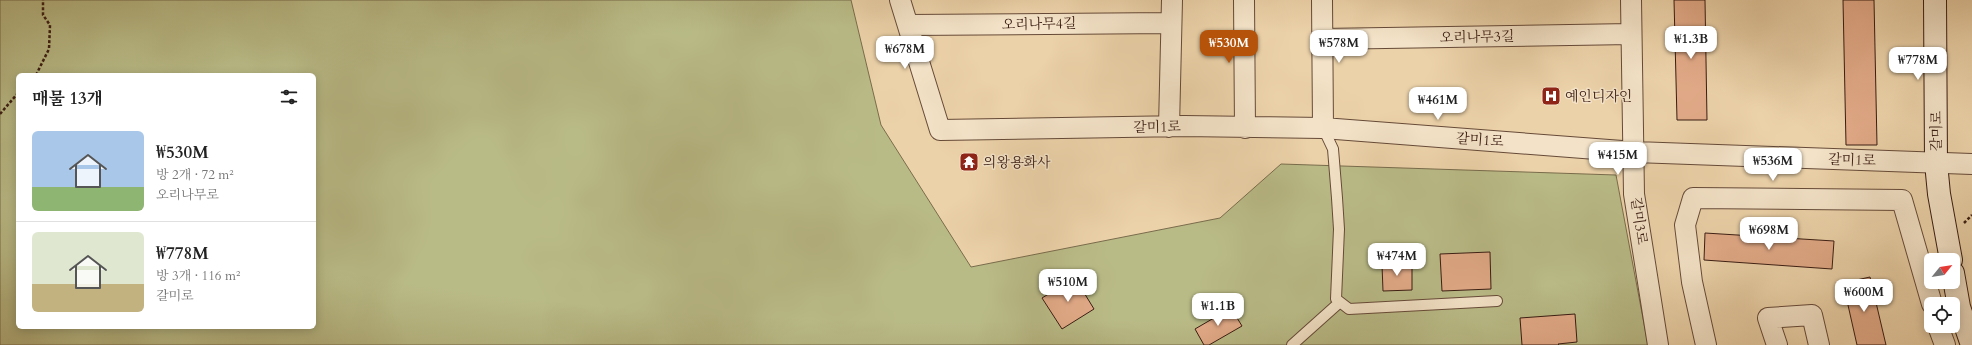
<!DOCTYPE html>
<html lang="ko">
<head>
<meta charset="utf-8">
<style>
	:root { --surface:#fff; --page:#f2f2f2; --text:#222; --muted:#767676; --line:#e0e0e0; --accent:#b45309 }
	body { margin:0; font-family:Cardo,"Noto Serif KR",serif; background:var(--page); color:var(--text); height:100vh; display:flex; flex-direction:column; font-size:15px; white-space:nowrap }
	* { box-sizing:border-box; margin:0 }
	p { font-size:13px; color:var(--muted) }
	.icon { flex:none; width:22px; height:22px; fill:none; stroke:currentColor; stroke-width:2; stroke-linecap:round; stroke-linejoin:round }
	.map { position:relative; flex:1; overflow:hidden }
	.details { position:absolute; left:16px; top:73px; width:300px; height:256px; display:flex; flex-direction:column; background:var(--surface); border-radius:6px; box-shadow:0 2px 10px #0003 }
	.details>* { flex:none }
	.needle { width:26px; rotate:60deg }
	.buttons { position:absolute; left:1924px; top:253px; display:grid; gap:8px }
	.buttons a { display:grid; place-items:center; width:36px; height:36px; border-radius:6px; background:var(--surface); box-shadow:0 2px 10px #0003; font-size:20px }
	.price { position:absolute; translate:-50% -34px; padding:0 9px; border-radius:8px; background:#fff; color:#222; font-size:13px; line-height:26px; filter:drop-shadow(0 1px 2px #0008) }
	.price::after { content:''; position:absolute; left:50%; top:24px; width:12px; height:9px; margin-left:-6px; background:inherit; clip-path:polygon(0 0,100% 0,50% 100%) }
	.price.selected { background:var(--accent); color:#fff }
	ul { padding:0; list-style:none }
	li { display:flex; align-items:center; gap:12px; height:100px; padding:0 16px }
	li+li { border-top:1px solid var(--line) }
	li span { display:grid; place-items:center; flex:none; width:112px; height:80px; border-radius:6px; color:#555 }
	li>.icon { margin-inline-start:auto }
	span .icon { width:48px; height:48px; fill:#fffc; stroke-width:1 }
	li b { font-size:17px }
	h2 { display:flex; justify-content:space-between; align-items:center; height:48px; padding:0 16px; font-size:17px }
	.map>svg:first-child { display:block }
</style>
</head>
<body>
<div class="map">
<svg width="1972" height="345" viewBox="0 0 1972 345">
	<rect width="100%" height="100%" fill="#ecd2a9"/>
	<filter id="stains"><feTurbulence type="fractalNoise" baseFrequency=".005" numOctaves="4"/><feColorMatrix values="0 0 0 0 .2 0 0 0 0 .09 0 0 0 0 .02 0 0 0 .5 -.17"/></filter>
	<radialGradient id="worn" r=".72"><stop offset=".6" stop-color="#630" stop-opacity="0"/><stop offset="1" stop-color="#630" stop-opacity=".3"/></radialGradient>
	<path fill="#b9bb87" stroke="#796c4c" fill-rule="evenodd" d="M0 0H851L881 125 971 267 1220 218 1281 164 1616 175 1648 345H0ZM18 75H314V327H18Z"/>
	<path fill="#e2aa88" stroke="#391c12" d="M1674 0H1705L1707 120H1677Z
		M1843 0H1874L1877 145H1846Z
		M1705 233 1834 241 1832 269 1704 260Z
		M1490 252 1491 289 1442 291 1440 254Z
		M1412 264V290L1383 291 1382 265Z
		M1870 277 1886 345H1857L1843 283Z
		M1075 278 1094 309 1062 329 1042 298Z
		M1231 308 1242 326 1209 345H1204L1195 329Z
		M1575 314 1577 342 1558 344 1559 345H1522L1520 318Z"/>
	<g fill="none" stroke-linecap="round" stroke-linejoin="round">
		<g stroke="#664a38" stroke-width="12">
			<path id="lane" d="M1323 128 1333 149 1337 198 1339 229 1336 299 1349 309 1497 301
				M1292 345 1340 302"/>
		</g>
		<g stroke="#664a38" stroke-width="22">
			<path id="street" d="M900 0 940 130 1184 126 1323 128 1635 152 1972 164
				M1244 0 1245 128
				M1322 0 1323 128
				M1631 0 1634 194 1658 345
				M908 25 1170 23
				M1323 39 1631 34
				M1169 127 1172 0
				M1938 326 1945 345
				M1706 345 1692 282 1685 225 1693 198 1902 200 1932 304
				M1777 345 1768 318 1812 315 1819 345"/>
		</g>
		<g stroke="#391c12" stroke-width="24">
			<path id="secondary" d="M1935 0 1936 163 1939 194 1951 260
				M1953 273 1959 307 1972 345"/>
		</g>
		<path stroke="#391c12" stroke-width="2.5" stroke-dasharray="3 2" stroke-linecap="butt" d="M36 75 49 49 50 25 43 15V0
			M0 114 18 93
			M1964 223 1972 215"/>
		<use href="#lane" stroke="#f3e2c7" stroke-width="10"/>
		<use href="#street" stroke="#f3e2c7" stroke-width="20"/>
		<use href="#secondary" stroke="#f3e2c7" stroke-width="22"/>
	</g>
	<defs>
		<g id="hospital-square" transform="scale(1)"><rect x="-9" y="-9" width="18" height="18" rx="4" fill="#8f2418" stroke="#f3e2c7"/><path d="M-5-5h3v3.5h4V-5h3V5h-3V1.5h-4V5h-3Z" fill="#fff"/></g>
		<g id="temple-square" transform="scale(1)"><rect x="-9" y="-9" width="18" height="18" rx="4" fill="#8f2418" stroke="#f3e2c7"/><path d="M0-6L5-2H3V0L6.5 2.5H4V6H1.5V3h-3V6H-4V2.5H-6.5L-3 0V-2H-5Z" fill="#fff"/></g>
	</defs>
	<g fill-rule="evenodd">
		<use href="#hospital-square" x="1551" y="96"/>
		<use href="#temple-square" x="969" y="162"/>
	</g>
	<g text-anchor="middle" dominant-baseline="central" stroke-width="3" stroke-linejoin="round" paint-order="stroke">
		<g font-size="14" fill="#391c12" stroke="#f3e2c7">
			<text transform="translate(1039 24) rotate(-1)">오리나무4길</text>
			<text transform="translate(1477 37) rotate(-1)">오리나무3길</text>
			<text transform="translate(1157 127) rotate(-1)">갈미1로</text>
			<text transform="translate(1936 131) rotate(-90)">갈미로</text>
			<text transform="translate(1480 140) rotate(4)">갈미1로</text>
			<text transform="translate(1852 160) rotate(2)">갈미1로</text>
			<text transform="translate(1639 221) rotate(82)">갈미3로</text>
		</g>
		<g font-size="14" fill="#391c12" stroke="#f3e2c7" text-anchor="start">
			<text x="1565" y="96">예인디자인</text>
			<text x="983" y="162">의왕용화사</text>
		</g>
	</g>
	<rect width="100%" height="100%" filter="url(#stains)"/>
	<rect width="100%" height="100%" fill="url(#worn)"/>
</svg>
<div class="buttons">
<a><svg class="needle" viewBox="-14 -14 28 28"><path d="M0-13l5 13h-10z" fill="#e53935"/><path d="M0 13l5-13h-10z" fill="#767676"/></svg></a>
<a><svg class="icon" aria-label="locate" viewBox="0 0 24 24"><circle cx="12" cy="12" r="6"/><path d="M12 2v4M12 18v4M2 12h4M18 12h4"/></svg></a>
</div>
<b class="price" style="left:1691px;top:60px">₩1.3B</b>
<b class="price selected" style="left:1229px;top:64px">₩530M</b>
<b class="price" style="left:1339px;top:64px">₩578M</b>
<b class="price" style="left:905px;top:70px">₩678M</b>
<b class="price" style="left:1918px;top:81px">₩778M</b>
<b class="price" style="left:1438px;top:121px">₩461M</b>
<b class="price" style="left:1618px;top:176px">₩415M</b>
<b class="price" style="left:1773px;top:182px">₩536M</b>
<b class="price" style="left:1769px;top:251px">₩698M</b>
<b class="price" style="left:1397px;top:277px">₩474M</b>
<b class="price" style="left:1068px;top:303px">₩510M</b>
<b class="price" style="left:1864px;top:313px">₩600M</b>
<b class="price" style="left:1218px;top:327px">₩1.1B</b>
<section class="details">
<h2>매물 13개<svg class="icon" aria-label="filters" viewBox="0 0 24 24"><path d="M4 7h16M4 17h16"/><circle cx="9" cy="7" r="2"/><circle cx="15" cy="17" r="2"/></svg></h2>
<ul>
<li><span style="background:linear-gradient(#a9c7e8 70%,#8fb573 0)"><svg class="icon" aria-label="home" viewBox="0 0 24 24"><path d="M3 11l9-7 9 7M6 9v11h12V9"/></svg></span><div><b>₩530M</b><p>방 2개 · 72 m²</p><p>오리나무로</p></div></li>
<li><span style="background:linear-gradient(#dfe7d0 65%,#c2b280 0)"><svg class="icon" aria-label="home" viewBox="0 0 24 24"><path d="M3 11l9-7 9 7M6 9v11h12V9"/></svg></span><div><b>₩778M</b><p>방 3개 · 116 m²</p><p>갈미로</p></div></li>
</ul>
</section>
</div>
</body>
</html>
